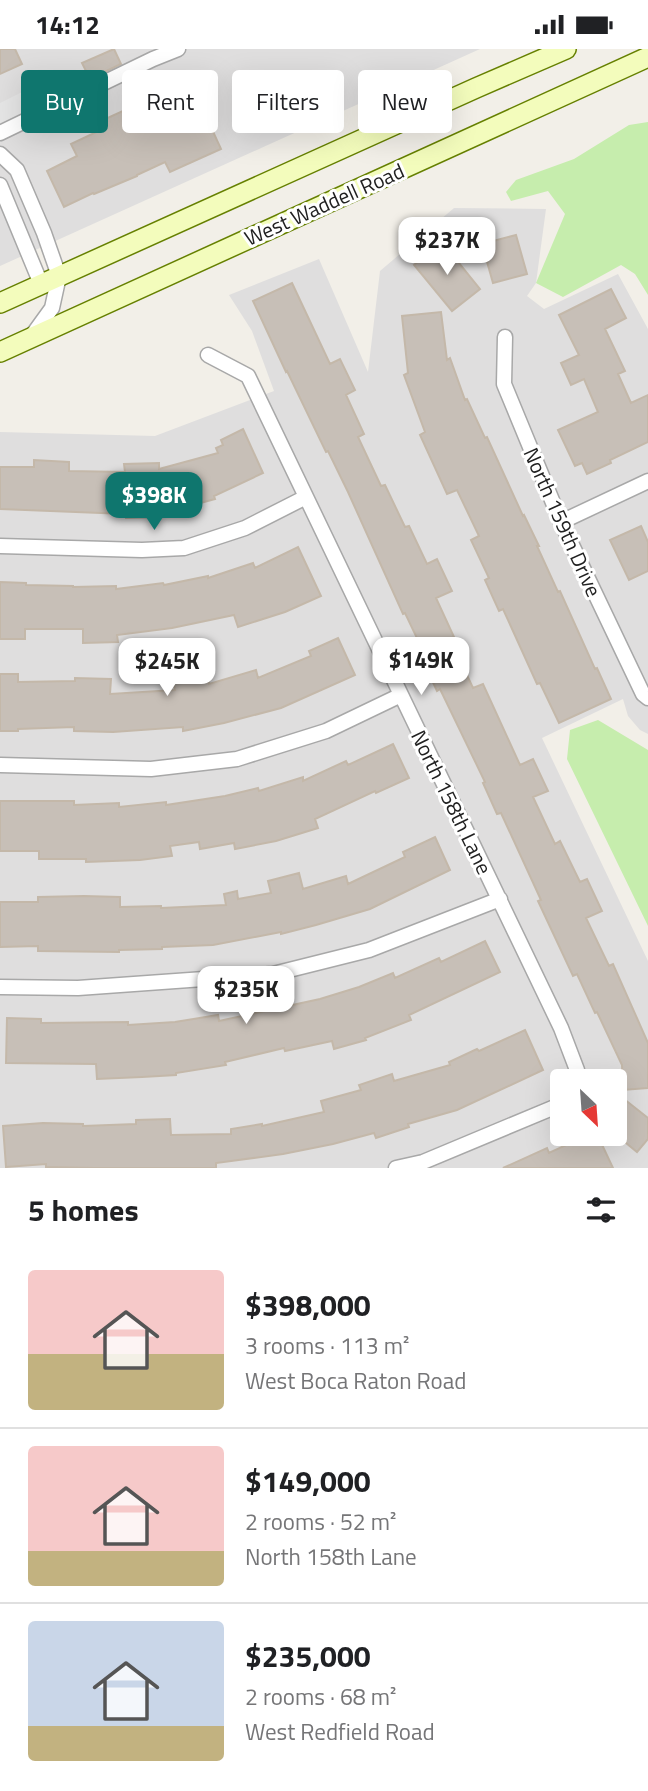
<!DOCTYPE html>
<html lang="en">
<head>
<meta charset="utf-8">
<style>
	:root { --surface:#fff; --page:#f2f2f2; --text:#202124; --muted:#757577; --line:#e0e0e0; --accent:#0f766e }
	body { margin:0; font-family:"Titillium Web",sans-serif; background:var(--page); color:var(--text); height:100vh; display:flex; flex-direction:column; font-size:26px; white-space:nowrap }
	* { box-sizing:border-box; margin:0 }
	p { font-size:23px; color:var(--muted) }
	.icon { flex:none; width:38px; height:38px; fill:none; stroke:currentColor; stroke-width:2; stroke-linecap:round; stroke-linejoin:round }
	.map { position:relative; height:1119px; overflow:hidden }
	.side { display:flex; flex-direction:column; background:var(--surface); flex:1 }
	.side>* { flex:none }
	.hud { position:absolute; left:21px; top:21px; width:607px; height:63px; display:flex; gap:14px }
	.needle { width:46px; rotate:155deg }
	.controls { position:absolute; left:550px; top:1020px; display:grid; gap:14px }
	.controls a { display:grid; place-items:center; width:77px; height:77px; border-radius:7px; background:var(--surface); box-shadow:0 7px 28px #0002; font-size:35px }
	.price { position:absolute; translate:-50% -60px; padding:0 16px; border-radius:14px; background:#fff; color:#222; font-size:23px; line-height:46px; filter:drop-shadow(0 2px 4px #0008) }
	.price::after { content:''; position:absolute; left:50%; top:42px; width:21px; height:16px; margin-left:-10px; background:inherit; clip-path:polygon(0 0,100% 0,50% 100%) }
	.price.active { background:var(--accent); color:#fff }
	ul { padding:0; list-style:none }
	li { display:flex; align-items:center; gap:21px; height:175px; padding:0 28px }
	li+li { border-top:2px solid var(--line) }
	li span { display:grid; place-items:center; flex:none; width:196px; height:140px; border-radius:7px; color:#555 }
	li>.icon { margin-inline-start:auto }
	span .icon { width:84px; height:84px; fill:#fffc; stroke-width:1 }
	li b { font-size:30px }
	h2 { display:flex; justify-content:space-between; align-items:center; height:84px; padding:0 28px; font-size:30px }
	.tag { padding:0 24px; border-radius:7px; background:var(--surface); box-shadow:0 7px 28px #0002; font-size:24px; line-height:63px }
	.tag.active { background:var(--accent); color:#fff }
	.status { display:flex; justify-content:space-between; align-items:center; height:49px; padding:0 35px; background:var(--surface); direction:ltr }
	.status svg { height:19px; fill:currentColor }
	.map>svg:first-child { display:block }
</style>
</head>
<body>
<div class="status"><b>14:12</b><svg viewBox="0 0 49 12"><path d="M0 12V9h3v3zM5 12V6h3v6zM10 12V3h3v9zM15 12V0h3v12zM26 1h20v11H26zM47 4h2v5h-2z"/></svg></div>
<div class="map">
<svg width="648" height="1119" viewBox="0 0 648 1119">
	<rect width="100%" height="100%" fill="#f2efe8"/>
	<path fill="#dfdede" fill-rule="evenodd" d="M0 0H480L0 217Z
		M454 159 546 160 536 234 527 247 544 260 618 225 648 280V685L640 681 628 667 623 650 542 689 648 912V1119H0V383L155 387 274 342 252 282 229 246 319 210 368 323 380 222ZM562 1032H614V1085H562Z"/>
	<path fill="#c6edad" d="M648 73V246L635 225 621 216 563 248 536 234 565 165 548 142 511 152 506 143 516 131 574 110 629 76Z
		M598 671 648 701V877L567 710 570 681Z"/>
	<path fill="#e5e5e5" d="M22 43 31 63 0 77V54Z"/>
	<path fill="#c7bfb7" stroke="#c4b8a9" stroke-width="2" d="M0 0H15L22 15 0 25Z
		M114 0 121 15 90 30 82 14Z
		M184 38 197 67 204 63 221 100 170 123 165 113 137 126V127L94 145 93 144 64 158 47 122 77 107 71 95 105 79 103 71 125 61 127 64Z
		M516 186 527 225 493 234 482 195Z
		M442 193 480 240 452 262 414 216Z
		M292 234 330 315 340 310 355 341 346 346 364 385 358 388 381 437 385 436 405 478 409 477 427 515 437 510 452 542 436 549 454 588 450 590 473 639 483 635 520 716 533 710 548 742 533 748 555 795 560 792 580 833 587 830 602 862 586 869 609 917 613 915 648 994V1039L623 1041 622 1016 597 963 595 964 577 925 573 927 538 852 541 851 501 764 497 765 483 734 485 733 440 640 437 642 423 612 427 610 405 564 403 565 348 443 328 402 326 403 287 322 286 323 253 252Z
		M611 240 626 269 605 280 625 322 618 325 631 354 648 346V393L610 411 611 414 587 425 582 414 575 417 558 381 598 363 584 330 571 336 561 314 579 306 559 266Z
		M441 263 447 311 450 309 465 351 467 350 485 389 487 388 523 467 524 466 539 497H537L558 543 560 542 595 620 597 619 611 650 559 674 540 634 537 635 503 560 499 562 485 531 489 529 471 491 479 487 457 441 447 445 420 386 425 383 404 326 408 324 402 267Z
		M243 380 263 424 214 447 215 450 160 465V468L126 469V465L0 460V418H34V411L69 413V422L125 423 124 415 159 414V420L218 404 216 399 223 396 221 391Z
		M641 477 648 493V522L629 531 610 491Z
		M298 498 321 547 285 563 238 578 234 566 172 579 117 586 118 593 83 594V580H25V590H0V533L26 534V536L73 537V538L116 537V540L163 534 164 536 208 527V529L253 514 255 519Z
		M338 589 355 626 281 659 224 674 183 682V678L113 683 74 682V678L18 680V682H0V625H18V633L75 632V629L111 630 110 645 175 641 172 626 206 619 209 635 256 621 258 629 311 607 309 602Z
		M393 695 409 729 376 744 375 742 315 770 318 779 276 792 235 800 234 794 200 800 199 793 170 797 172 807 140 811 86 813V810H39V802H0V752H74V756L119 754V758L166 753V756L225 747 258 739 259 742 303 728V732L346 712 348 716Z
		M435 788 450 821 370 860 316 876 281 885V883L213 896 162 898V900L119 901V903L38 902V897L0 898V853H38V848L84 847 120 848V858L161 857V859L226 856 224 845 237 842 238 850 271 844 268 832 299 824 303 840 346 827 348 835 405 808 403 803Z
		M485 892 500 923 409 966 411 971 365 989 366 991 334 1000 332 992 285 1002 284 999 225 1013 226 1016 176 1024V1026L142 1028 97 1030 96 1015 6 1014 7 969 41 970V974L128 973V976L175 973 218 966 219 972 320 950 359 938 393 924 395 929 439 909 441 913Z
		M525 981 543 1021 457 1061 408 1075 409 1078 376 1089 374 1084 333 1095 283 1105 216 1114V1119H94L46 1118V1115L6 1118 3 1077 43 1074 83 1075V1077L136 1075V1071L170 1070 171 1086 231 1085V1080L262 1075V1077L324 1063 321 1052 361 1041 359 1036 392 1025 394 1032 450 1016 449 1013 477 1000 479 1002Z
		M624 1050 648 1069V1090L637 1103 614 1084V1062Z
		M590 1085H597L613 1119H503L547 1099 549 1104Z"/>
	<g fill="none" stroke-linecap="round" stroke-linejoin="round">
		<g stroke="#a8a8a8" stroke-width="17">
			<path id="street" d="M0 84 153 10 178 0
				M0 105 17 121 44 184 59 227 52 259 31 288
				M0 136 41 235
				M505 288 504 335 561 473 643 645 648 649
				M208 306 248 327 561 979 577 1021 579 1032
				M561 473 648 432
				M0 497 142 501 184 499 245 479 306 448
				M0 716 151 720 237 710 326 682 401 646
				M0 938 78 939 273 925 369 901 500 850
				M396 1119 423 1113 562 1055"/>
		</g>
		<g stroke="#668001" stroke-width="22">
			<path id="secondary" d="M0 254 476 39 566 0
				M0 303 648 8"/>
		</g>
		<use href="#street" stroke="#fff" stroke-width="14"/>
		<use href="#secondary" stroke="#f3fcbc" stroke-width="19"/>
	</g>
	<g text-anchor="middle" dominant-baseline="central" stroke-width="6" stroke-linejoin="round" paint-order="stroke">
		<g font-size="21" fill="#212121" stroke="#fff">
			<text transform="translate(324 155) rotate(-24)">West Waddell Road</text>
			<text transform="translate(563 473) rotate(66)">North 159th Drive</text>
			<text transform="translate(452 753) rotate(64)">North 158th Lane</text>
		</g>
	</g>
</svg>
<div class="controls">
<a><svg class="needle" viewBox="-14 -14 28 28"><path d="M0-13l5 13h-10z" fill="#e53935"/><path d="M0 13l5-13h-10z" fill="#757577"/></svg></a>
</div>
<b class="price" style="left:447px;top:228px">$237K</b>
<b class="price active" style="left:154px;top:483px">$398K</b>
<b class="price" style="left:421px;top:648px">$149K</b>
<b class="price" style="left:167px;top:649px">$245K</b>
<b class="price" style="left:246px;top:977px">$235K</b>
<div class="hud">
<a class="tag active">Buy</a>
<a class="tag">Rent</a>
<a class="tag">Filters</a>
<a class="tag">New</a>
</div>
</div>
<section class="side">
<h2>5 homes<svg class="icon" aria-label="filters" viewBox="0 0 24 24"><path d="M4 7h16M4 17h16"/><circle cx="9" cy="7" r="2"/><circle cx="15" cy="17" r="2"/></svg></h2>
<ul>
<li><span style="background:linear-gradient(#f6c9c9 60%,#c2b280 0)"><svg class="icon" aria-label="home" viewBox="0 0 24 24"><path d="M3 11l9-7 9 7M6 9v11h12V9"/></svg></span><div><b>$398,000</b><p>3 rooms · 113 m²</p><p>West Boca Raton Road</p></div></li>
<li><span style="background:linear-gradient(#f6c9c9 75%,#c2b280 0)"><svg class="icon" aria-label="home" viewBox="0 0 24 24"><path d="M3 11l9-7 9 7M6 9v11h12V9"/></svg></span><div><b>$149,000</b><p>2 rooms · 52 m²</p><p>North 158th Lane</p></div></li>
<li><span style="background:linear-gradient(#c9d6e8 75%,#c2b280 0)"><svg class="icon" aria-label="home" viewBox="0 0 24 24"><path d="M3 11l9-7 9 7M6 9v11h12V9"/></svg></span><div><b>$235,000</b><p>2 rooms · 68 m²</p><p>West Redfield Road</p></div></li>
</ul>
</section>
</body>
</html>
